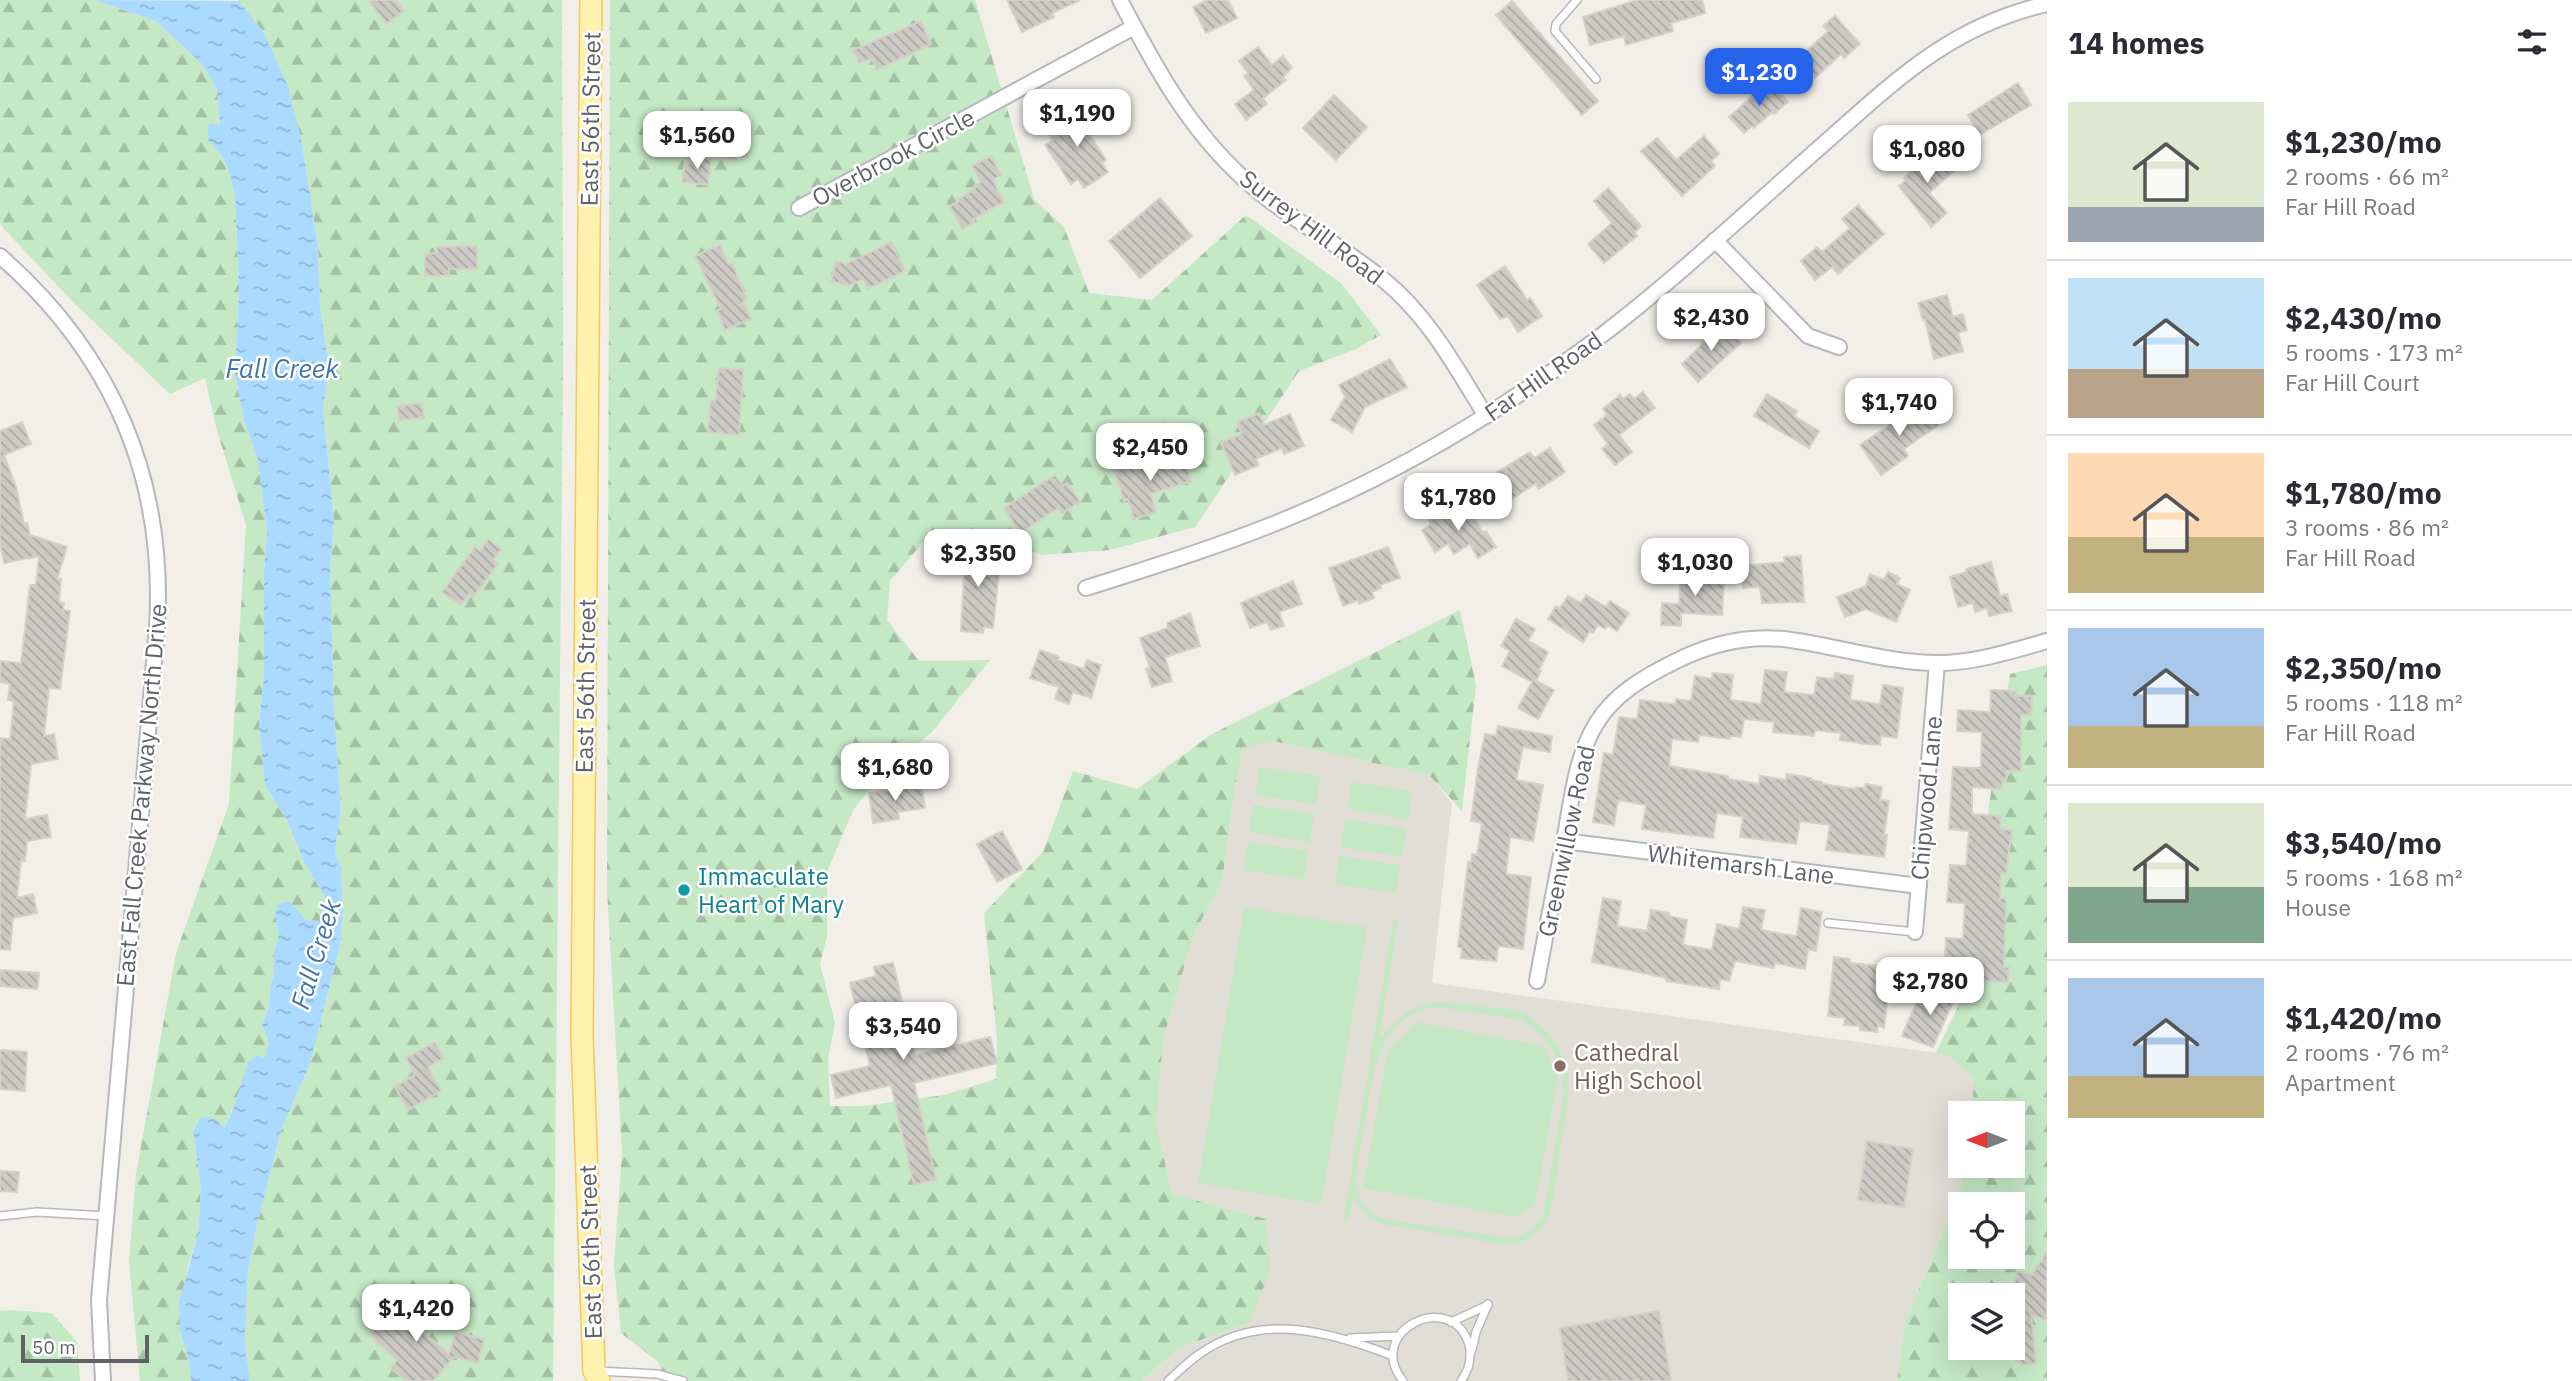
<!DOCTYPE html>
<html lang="en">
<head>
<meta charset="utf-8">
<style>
	:root { --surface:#fff; --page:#f7f7f7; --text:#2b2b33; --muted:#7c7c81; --line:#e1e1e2; --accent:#2563eb }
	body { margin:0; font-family:"IBM Plex Sans",sans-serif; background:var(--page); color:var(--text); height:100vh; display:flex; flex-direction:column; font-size:26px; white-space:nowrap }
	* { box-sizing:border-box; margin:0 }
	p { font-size:23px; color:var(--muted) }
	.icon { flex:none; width:38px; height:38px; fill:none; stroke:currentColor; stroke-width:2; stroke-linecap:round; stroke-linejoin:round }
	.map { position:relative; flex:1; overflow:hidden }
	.details { display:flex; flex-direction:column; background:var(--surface); width:525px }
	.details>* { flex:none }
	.needle { width:46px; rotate:270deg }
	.fabs { position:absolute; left:1948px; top:1101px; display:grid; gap:14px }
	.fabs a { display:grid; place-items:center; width:77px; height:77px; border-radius:0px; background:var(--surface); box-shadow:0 7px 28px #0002; font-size:35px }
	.scale { position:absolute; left:21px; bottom:18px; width:128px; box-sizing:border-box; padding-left:7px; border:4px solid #5f6368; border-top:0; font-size:19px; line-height:24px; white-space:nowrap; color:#5f6368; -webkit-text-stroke:5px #fff; paint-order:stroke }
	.price { position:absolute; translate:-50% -60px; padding:0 16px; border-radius:14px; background:#fff; color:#222; font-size:23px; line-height:46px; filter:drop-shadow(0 2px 4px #0008) }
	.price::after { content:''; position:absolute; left:50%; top:42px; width:21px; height:16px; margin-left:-10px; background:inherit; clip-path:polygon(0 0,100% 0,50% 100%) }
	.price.selected { background:var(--accent); color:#fff }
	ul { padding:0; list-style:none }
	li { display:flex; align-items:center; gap:21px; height:175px; padding:0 21px }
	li+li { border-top:2px solid var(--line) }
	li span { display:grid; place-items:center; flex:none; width:196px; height:140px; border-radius:0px; color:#555 }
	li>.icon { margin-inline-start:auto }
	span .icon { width:84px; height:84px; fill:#fffc; stroke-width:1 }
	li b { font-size:30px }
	h2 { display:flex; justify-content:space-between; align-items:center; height:84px; padding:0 21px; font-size:30px }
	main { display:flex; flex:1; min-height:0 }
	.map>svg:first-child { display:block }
</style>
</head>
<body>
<main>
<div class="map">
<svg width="2047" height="1381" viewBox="0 0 2047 1381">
	<defs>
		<pattern id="forest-firs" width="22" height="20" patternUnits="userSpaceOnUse" patternTransform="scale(1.75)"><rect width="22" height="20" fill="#c5e8c5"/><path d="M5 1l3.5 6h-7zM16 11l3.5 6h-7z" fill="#a3c0a4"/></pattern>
		<pattern id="water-ripples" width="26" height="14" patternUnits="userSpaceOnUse" patternTransform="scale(1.75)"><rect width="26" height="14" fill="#aadaff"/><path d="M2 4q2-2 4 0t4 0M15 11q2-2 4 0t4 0" fill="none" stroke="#8eb4d2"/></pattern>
		<pattern id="building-back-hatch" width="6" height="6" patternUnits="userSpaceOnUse" patternTransform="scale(1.75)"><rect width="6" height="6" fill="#cccac5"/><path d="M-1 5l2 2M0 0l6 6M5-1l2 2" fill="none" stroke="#a9a8a4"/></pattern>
	</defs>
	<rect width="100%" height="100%" fill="#f1efe8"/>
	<path fill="#e1ded6" d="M1273 741 1429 775 1452 803 1432 983 1945 1054 1973 1077V1113H1960V1166H1964L1957 1200 1905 1322 1897 1381H1142L1178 1348 1249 1323 1266 1219 1172 1194 1156 1124 1163 1040 1194 933 1222 882 1235 786 1243 748Z"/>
	<path fill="#c5e8c5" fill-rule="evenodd" d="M1259 767 1320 776 1316 804 1255 795Z
		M1352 782 1412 791 1408 819 1347 809Z
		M1253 805 1314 814 1310 842 1249 832Z
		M1345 819 1406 829 1402 857 1341 847Z
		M1248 842 1308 851 1304 879 1243 870Z
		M1339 856 1400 865 1396 893 1335 884Z
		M1244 907 1367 927 1321 1204 1198 1183Z
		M1393 921H1398L1379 1039C1411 1004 1424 998 1472 1005 1488 1008 1510 1007 1525 1014 1532 1018 1540 1025 1546 1031 1581 1067 1566 1113 1559 1158 1555 1179 1556 1212 1540 1229 1530 1240 1516 1244 1501 1244L1382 1224 1367 1216 1353 1198 1348 1223 1343 1222ZM1437 1007 1522 1020 1542 1035 1553 1050 1562 1075 1564 1094 1544 1210 1541 1219 1531 1230 1522 1235 1509 1238 1385 1219C1365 1212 1355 1197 1356 1176 1359 1154 1363 1132 1367 1111 1374 1064 1381 1016 1437 1007Z
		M1417 1022 1544 1046 1558 1077 1535 1205 1516 1217 1363 1188 1388 1051Z"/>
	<path fill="url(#forest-firs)" fill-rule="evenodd" d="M0 0H94L156 21 203 65 217 90 220 126 207 139 220 153 228 169 235 195 239 288 235 374 244 420 258 461 267 531 264 573V675L259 725 265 785 287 820 304 862 325 897 329 913 320 921 305 920 296 908 275 914 279 935 274 952V976L270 987V1003L262 1025 269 1043 264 1060 241 1087 224 1130 201 1117 193 1131 201 1187 198 1235 187 1270 180 1331 189 1361 191 1381H140L129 1261 136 1174 176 953 229 804 246 525 216 427 205 378 170 394 75 304 3 228 0 222Z
		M238 0H562L563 368 553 1381H250L245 1342 248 1271 256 1229 282 1127 310 1064 340 945 343 908 341 867 335 852 341 808 334 710 330 570 334 520 323 409 329 367 320 306 318 246 301 138 264 33Z
		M610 0H975L1034 199 1064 227 1089 293 1152 300 1246 215 1341 283 1381 335 1356 349 1299 371 1195 527 1110 550 1041 555 987 532H932L890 581 887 620 919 661 990 660 932 732 884 771 853 810 827 872V936L820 964 835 1023 828 1059 830 1106H863L944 1095 996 1079 997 1039 984 913 1043 852 1073 771 1137 789 1212 734 1460 610 1476 685 1462 811 1429 775 1273 741 1243 748 1235 786 1222 882 1194 933 1163 1040 1156 1124 1172 1194 1266 1219 1270 1272 1249 1323 1178 1348 1142 1381H666L658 1362 621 1333 614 1265 622 1153 607 890Z
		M2047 665V1381H1897L1905 1322 1957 1200 1964 1166H2012V1113H1973V1077L1945 1054 1936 1053 1964 993 1989 805 2010 674ZM1960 1204H2012V1256H1960ZM1960 1295H2012V1348H1960Z
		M11 1310 52 1313 77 1342 80 1381H0V1311Z"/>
	<path fill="url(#water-ripples)" d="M94 0 239 1 264 33 287 84 301 138 318 246 320 306 329 367 323 409 334 520 330 570 334 710 341 808 335 852 341 867 343 908 340 945 310 1064 282 1127 256 1229 248 1271 245 1342 250 1381H191L189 1361 180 1331 179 1302 198 1235 201 1187 193 1131 201 1117C214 1117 217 1119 224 1129L233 1109 248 1062 258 1055 264 1059 269 1043 262 1025 270 1003V987L274 976V952L279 935 275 914 278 904 288 901 296 908 305 920 320 921 329 913 325 897 304 862 287 820 265 785 259 725 264 675V573L267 531 258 461 244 420 235 374 239 288 235 195 228 169 220 153 207 139 209 124 220 125 217 90 203 65 156 21Z"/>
	<path fill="url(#building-back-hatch)" stroke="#d6d1c6" stroke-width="2" d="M368 0H396L404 10 387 24Z
		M1007 0H1080L1052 13 1054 17 1022 32Z
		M1208 0H1228L1237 18 1206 33 1193 7Z
		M1637 0H1702L1705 13 1671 23 1673 31 1626 45 1624 36 1590 45 1583 17Z
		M1512 1 1598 101 1582 115 1496 15Z
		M1835 16 1860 44 1844 58 1841 54 1815 78 1798 59 1828 31 1823 26Z
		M921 21 931 44 877 70 872 58 859 63 853 50Z
		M1258 47 1272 65 1283 56 1292 68 1283 77 1286 80 1263 98 1267 104 1246 120 1235 104 1254 90 1244 76 1248 73 1239 61Z
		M1769 81 1788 102 1774 114 1772 112 1754 128 1752 126 1744 133 1729 117Z
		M2018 83 2031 105 1979 135 1968 115Z
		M1334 95 1367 127 1336 160 1303 128Z
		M1084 107 1096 125 1087 131 1106 160 1102 163 1108 172 1084 188 1078 179 1071 184 1045 145 1053 140 1047 131Z
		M706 116 722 118 721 127 751 130 748 157 736 156V159L701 155Z
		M1704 136 1719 154 1711 161 1715 166 1682 196 1641 151 1657 138 1676 160Z
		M1928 146 1935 154 1937 152 1954 171 1929 193 1947 213 1931 227 1899 186 1906 180 1904 178 1918 165 1917 163 1921 159 1917 155Z
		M692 156 711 159 708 185 682 182 685 163 691 164Z
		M991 156 1001 175 993 180 1004 202 973 219 974 222 962 229 950 206 959 201 958 199 975 189 974 186 981 182 972 166Z
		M1608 188 1641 226 1635 232 1637 236 1604 263 1588 244 1612 223 1594 201Z
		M1160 198 1192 236 1140 278 1109 241Z
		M1858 205 1884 234 1838 274 1832 267 1815 280 1801 261 1817 247 1822 252 1850 228 1842 219Z
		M891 242 905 271 868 289 863 279 849 286 831 281 836 261 846 264Z
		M720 245 728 264 732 263 747 299 743 301 751 319 725 330 717 311 721 309 695 256Z
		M477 246V269H449V276H425V254L437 253V247Z
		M1505 266 1527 300 1530 298 1542 316 1518 332 1508 316 1500 319 1477 285Z
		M1947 295 1953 317 1963 314 1967 330 1958 333 1963 351 1934 359 1925 319 1923 320 1918 303Z
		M1723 323 1741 343 1698 382 1682 364Z
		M1390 359 1407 387 1365 407 1352 432 1331 420 1345 397 1339 385Z
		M719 368 743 370 739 435 708 432 711 401H715Z
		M1643 392 1655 408 1619 435 1632 452 1615 465 1602 449 1608 444 1594 425 1607 415 1603 409 1620 395 1623 399 1630 394 1634 399Z
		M1767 394 1797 411 1794 416 1819 431 1809 448 1754 416Z
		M1924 402 1940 424 1904 449 1908 456 1881 475 1860 445Z
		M422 403 424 418 399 420 397 406Z
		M1259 413 1264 425 1290 414 1304 446 1284 454 1282 448 1256 459 1259 465 1235 475 1221 442 1242 434 1237 422Z
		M22 422 31 444 4 455 16 487 24 524 27 523 30 535 67 547 57 579H61L59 602 64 603 63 610 70 611 60 689 49 688 44 736 54 734 58 759 31 764 25 819 47 815 51 837 27 841 25 861H21L17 898 33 894 37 913 13 918 10 950 0 949V738L10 739 14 701 8 700 10 684 0 682V673L1 661 21 663 30 585H36L39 556 4 563 0 543V431Z
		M1550 448 1565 472 1539 489 1535 484 1512 499 1496 473 1530 452 1534 458Z
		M1167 458 1168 462 1184 458 1191 481 1151 494 1156 512 1134 519 1128 499 1124 501 1114 469 1135 462 1137 468Z
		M1055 475 1063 486 1067 483 1080 502 1062 513 1058 508 1020 533 1004 508Z
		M1458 509 1461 514 1469 509 1483 533 1486 531 1496 547 1478 558 1470 544 1454 554 1448 544 1435 552 1422 530 1431 524 1429 521 1447 510 1449 515Z
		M488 539 501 549 493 560 498 563 473 597 469 594 461 605 442 592 475 547 480 551Z
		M1388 547 1400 578 1380 585 1381 588 1372 592 1374 598 1359 604 1358 600 1343 606 1329 568Z
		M956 550 1001 554 993 628 984 627 983 633 961 631 964 574 954 573Z
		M1801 556 1804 602 1762 603 1760 587 1743 588 1741 566 1785 562 1784 557Z
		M1991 562 2000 596 2007 594 2012 611 1989 616 1987 608 1975 612 1973 603 1958 607 1950 577 1967 572 1966 569Z
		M1681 571 1709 572V580H1724L1722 615 1681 613V626L1661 625 1662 603 1679 604Z
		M1888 572 1900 578 1897 584 1910 590 1896 622 1866 609 1845 617 1837 597 1866 586 1870 574 1884 580Z
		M1293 581 1302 604 1279 612 1284 626 1271 630 1267 622 1250 628 1241 603Z
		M1586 595 1606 607 1610 601 1629 613 1617 631 1608 625 1605 629 1598 625 1593 633 1590 631 1583 642 1548 619 1556 606 1560 608 1568 596 1581 603Z
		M1190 613 1200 646 1165 657 1172 681 1152 687 1146 669 1150 668 1140 638 1168 628 1167 623Z
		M1516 619 1535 629 1528 641 1548 652 1539 670 1541 671 1536 681 1554 690 1538 719 1518 708 1532 682 1502 666 1510 651 1501 646Z
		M1040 650 1059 657 1057 660 1084 669 1087 660 1101 665 1091 698 1073 692 1069 704 1055 699 1059 687 1030 678Z
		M1765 670 1787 672 1784 692 1814 695 1817 677 1834 679 1835 673 1853 676 1850 700 1880 704 1883 685 1903 688 1897 738 1881 736 1880 745 1866 744 1840 740 1841 733 1815 730 1814 736 1773 732 1774 722 1744 719 1741 737 1731 736 1730 739 1699 735 1698 742 1672 739 1669 766 1728 776V779L1759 784 1760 776 1786 780 1787 774 1811 778 1810 780 1822 782V784L1855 789V787L1865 788 1866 784 1882 787 1880 800 1889 801 1884 835H1887L1884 857 1826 850 1830 825 1800 821 1796 844 1740 837 1743 817 1717 813 1713 838 1642 829 1646 805 1618 800 1614 825 1593 822 1604 753 1613 755 1619 717 1637 719 1640 700 1675 704 1676 699 1691 701 1695 676 1712 679 1713 673 1733 675 1730 700 1761 704Z
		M1991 690 2016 691V696H2032L2031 715H2021V771H2007L2006 781H2002V789L1972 787V814L2001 816 2000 829 2012 830 2006 873H2001L2000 898 2006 899 2004 967H2009L2008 982 1976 981 1977 961 1945 959 1946 938 1963 939 1965 903 1947 902 1950 865 1966 866 1969 831 1949 829 1953 767 1979 768 1981 766 1982 732 1957 731 1958 710 1990 712Z
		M1498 726 1552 736 1550 752 1523 747 1516 780 1543 785 1533 841 1510 837 1506 874 1531 877 1523 949 1498 946 1496 961 1461 958 1462 948 1458 947 1468 862H1471L1472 854 1477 855 1482 823 1471 821 1478 768 1485 734 1496 736Z
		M922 786 925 808 898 812 899 819 873 823 869 793Z
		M1002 831 1022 869 997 882 977 844Z
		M1603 898 1621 901 1617 926 1647 931 1651 910 1669 913V916L1687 920 1683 945 1712 950 1717 924 1739 929 1743 907 1765 910 1761 930 1794 936 1797 935 1801 908 1822 912 1816 951 1808 949 1805 969 1775 963 1774 968 1735 961 1729 981 1720 979 1719 989 1666 981V978L1592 962Z
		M1834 957 1850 959V963L1891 967 1884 1028 1878 1025 1877 1032 1860 1030V1026L1844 1025 1845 1018 1828 1016Z
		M893 963 915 1055 990 1037 997 1063 914 1083 936 1180 914 1185 891 1085 836 1098 831 1075 870 1066 850 983 876 976 874 967Z
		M0 970 39 973 37 989 0 986Z
		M1939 985 1957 993 1933 1047 1902 1036 1917 1001 1925 1004 1928 996 1933 998Z
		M435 1042 444 1058 428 1067 441 1091 408 1110 395 1086 415 1075 406 1058Z
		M0 1050 27 1052 25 1091 0 1089Z
		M1867 1141 1913 1149 1904 1207 1858 1200Z
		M0 1171 19 1172 17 1192 0 1191Z
		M2047 1251V1320L2031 1315 2036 1363 2022 1365 2000 1348H2012V1290L2018 1271 2032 1275Z
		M399 1301 408 1321 449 1353 456 1333 484 1339 478 1363 454 1357 433 1381H406L391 1368 397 1360 375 1341 362 1311 384 1302 388 1308Z
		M1659 1311 1671 1381H1568L1560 1328Z"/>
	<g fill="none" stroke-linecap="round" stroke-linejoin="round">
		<g stroke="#b5b8bc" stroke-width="10">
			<path id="lane" d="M1577 0 1556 24 1555 31 1596 79
				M1828 923 1915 932
				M0 1216 37 1212 106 1216
				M1451 1322 1488 1305
				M1350 1338 1398 1336
				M1472 1350 1476 1332 1488 1304
				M598 1371 657 1374 683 1381
				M1168 1381C1179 1371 1189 1361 1201 1353 1261 1311 1331 1332 1393 1356
				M1403 1381C1363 1330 1453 1288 1469 1345 1472 1358 1469 1370 1461 1381"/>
		</g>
		<g stroke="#b5b8bc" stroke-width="18">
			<path id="street" d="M1120 0C1154 65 1188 128 1243 178 1286 218 1340 244 1385 281 1429 317 1456 368 1486 416
				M799 208 1134 27
				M1715 240 1808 336 1839 347
				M0 256C112 354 166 479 157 628L99 1300 103 1381
				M1086 588C1152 567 1217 547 1281 521 1395 475 1500 412 1597 339 1672 282 1740 218 1810 156 1887 89 1944 27 2047 4
				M1564 841 1919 886
				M1915 932 1937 663
				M1537 981C1546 931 1556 881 1566 830 1572 795 1577 755 1596 724 1614 694 1644 677 1674 662 1711 643 1750 634 1791 640 1840 647 1889 663 1938 663 1975 663 2012 651 2047 641"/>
		</g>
		<g stroke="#f2c960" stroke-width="24">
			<path id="primary" d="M591 0 582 1035 594 1371 599 1381"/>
		</g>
		<use href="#lane" stroke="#fff" stroke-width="7"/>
		<use href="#street" stroke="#fff" stroke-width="14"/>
		<use href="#primary" stroke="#fff2af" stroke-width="21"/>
	</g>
	<circle fill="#0f9aa8" stroke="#fff" stroke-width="2.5" cx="684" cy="890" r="7"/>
	<circle fill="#8d6e63" stroke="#fff" stroke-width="2.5" cx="1560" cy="1066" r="7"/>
	<g text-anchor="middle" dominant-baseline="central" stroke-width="5" stroke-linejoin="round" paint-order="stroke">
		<g font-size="24" fill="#5f6368" stroke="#fff">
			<text transform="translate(590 119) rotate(-89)">East 56th Street</text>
			<text transform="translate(893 157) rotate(-28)">Overbrook Circle</text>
			<text transform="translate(1312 227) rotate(37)">Surrey Hill Road</text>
			<text transform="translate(1543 376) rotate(-35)">Far Hill Road</text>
			<text transform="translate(585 686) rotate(-89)">East 56th Street</text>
			<text transform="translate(141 795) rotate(-85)">East Fall Creek Parkway North Drive</text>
			<text transform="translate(1926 798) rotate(-85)">Chipwood Lane</text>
			<text transform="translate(1566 841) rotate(-78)">Greenwillow Road</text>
			<text transform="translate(1741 864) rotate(7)">Whitemarsh Lane</text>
			<text transform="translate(590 1252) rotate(-92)">East 56th Street</text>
		</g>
		<g font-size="24" fill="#0d838f" stroke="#fff" text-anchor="start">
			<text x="698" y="876">Immaculate<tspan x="698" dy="28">Heart of Mary</tspan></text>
		</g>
		<g font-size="24" fill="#785e54" stroke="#fff" text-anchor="start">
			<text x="1574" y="1052">Cathedral<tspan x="1574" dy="28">High School</tspan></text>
		</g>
		<g font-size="26" font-style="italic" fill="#4174aa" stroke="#fff">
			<text x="282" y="368">Fall Creek</text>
			<text transform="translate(315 954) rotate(-73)">Fall Creek</text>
		</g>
	</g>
</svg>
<div class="fabs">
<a><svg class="needle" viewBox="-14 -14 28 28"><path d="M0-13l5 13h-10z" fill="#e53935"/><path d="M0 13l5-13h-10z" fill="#7c7c81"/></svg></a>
<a><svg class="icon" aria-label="locate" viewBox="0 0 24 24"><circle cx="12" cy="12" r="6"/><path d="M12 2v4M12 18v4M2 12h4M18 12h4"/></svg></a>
<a><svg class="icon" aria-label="layers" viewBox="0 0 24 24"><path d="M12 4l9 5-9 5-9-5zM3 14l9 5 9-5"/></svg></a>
</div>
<div class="scale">50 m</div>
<b class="price selected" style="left:1759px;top:108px">$1,230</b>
<b class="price" style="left:1077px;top:149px">$1,190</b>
<b class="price" style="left:697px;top:171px">$1,560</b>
<b class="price" style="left:1927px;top:185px">$1,080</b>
<b class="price" style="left:1711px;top:353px">$2,430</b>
<b class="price" style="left:1899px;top:438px">$1,740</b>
<b class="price" style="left:1150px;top:483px">$2,450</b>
<b class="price" style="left:1458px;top:533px">$1,780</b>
<b class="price" style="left:978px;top:589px">$2,350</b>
<b class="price" style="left:1695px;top:598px">$1,030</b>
<b class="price" style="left:895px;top:803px">$1,680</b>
<b class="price" style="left:1930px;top:1017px">$2,780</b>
<b class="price" style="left:903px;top:1062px">$3,540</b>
<b class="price" style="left:416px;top:1344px">$1,420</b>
</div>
<section class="details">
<h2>14 homes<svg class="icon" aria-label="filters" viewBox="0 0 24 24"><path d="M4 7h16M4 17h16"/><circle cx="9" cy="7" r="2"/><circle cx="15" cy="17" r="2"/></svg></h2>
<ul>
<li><span style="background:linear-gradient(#dfe7d0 75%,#9aa5b1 0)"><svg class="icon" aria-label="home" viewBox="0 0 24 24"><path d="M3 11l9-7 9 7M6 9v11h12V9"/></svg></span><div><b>$1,230/mo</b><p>2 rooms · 66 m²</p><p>Far Hill Road</p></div></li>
<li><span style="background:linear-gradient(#bfe0f5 65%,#b9a48a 0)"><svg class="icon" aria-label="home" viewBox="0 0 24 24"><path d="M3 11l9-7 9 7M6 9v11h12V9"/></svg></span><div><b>$2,430/mo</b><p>5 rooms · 173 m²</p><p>Far Hill Court</p></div></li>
<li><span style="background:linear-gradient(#ffd9b3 60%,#c2b280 0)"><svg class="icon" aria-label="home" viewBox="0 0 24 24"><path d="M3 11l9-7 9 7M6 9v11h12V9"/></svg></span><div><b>$1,780/mo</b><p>3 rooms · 86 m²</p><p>Far Hill Road</p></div></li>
<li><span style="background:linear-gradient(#a9c7e8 70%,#c2b280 0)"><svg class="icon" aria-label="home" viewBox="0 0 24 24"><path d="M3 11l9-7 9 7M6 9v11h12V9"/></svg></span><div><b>$2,350/mo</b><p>5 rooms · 118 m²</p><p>Far Hill Road</p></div></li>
<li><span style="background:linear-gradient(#dfe7d0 60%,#7fa58c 0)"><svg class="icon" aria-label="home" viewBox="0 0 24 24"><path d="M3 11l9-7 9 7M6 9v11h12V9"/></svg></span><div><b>$3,540/mo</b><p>5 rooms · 168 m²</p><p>House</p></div></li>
<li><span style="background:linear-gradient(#a9c7e8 70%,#c2b280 0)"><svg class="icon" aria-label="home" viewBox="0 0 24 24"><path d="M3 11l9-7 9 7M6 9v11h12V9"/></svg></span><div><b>$1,420/mo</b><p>2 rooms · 76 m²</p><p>Apartment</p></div></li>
</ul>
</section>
</main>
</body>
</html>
